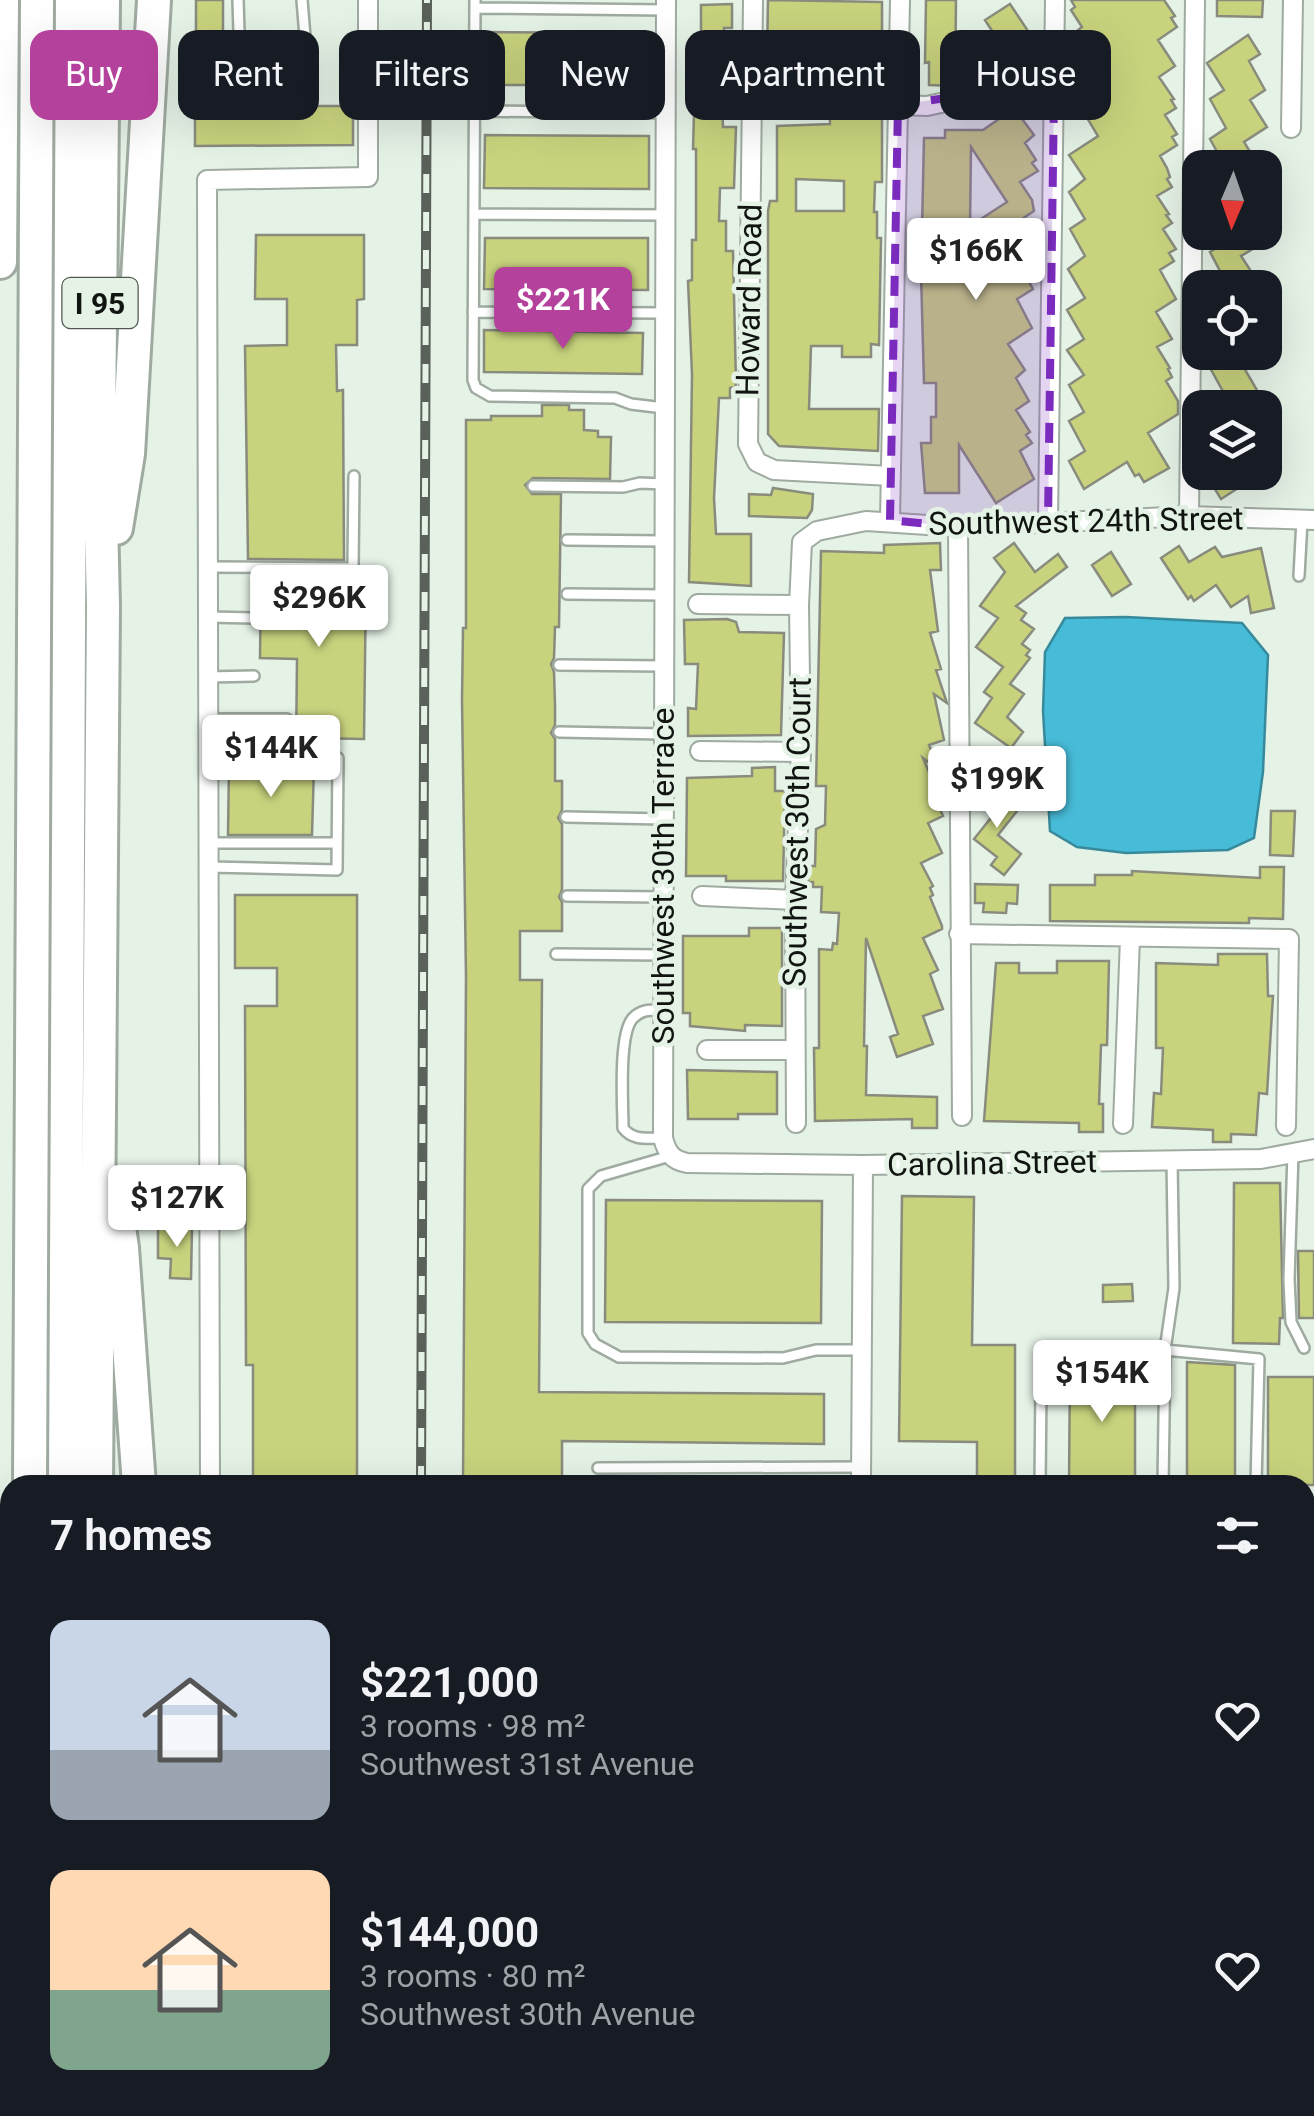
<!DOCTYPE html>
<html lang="en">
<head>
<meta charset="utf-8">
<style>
	:root { --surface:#171b24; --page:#20242c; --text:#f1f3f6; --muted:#9ea1a6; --accent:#b4419b }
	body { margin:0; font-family:Roboto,sans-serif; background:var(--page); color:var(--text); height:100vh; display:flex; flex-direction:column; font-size:38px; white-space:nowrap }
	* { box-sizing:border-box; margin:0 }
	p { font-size:32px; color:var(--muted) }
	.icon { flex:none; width:55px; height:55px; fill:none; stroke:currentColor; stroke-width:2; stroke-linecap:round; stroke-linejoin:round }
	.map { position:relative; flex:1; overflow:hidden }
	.side { position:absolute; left:0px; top:1475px; width:1315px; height:642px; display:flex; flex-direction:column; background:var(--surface); border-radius:30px 30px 0 0; box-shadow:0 10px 40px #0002 }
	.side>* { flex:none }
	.top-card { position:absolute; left:30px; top:30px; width:1255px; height:90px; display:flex; gap:20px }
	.needle { width:65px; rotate:182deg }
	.fabs { position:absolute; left:1182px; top:150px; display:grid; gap:20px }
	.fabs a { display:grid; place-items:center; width:100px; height:100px; border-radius:20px; background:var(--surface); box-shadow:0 10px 40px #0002; font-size:50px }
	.price { position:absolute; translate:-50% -85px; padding:0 22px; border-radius:10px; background:#fff; color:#222; font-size:32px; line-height:65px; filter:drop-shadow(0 2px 5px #0008) }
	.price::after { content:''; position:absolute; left:50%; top:60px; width:30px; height:22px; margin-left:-15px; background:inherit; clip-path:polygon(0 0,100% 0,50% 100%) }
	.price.on { background:var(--accent); color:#fff }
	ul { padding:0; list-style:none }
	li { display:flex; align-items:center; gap:30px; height:250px; padding:0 50px }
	li span { display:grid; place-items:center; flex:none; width:280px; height:200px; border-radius:20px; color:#555 }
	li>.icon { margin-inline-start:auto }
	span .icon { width:120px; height:120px; fill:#fffc; stroke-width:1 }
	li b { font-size:42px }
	h2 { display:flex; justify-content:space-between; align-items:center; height:120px; padding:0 50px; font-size:42px }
	.pill { padding:0 35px; border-radius:20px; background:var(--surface); box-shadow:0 10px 40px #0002; font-size:35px; line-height:90px }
	.pill.on { background:var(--accent); color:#fff }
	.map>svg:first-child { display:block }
</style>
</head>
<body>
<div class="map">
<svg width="1314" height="2116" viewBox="0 0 1314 2116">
	<rect width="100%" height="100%" fill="#e5f2e6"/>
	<path fill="#47bcd8" stroke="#378a9c" stroke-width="2.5" d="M1126 617 1242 623 1268 655 1263 772 1254 838 1228 850 1126 853 1077 847 1050 831 1043 711 1045 652 1065 618Z"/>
	<path fill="#c9d37d" stroke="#898c7d" stroke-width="2.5" fill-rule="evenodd" d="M196 0H223V33L196 34Z
		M768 0 882 2V182H875L874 212H877V238H881L879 345 871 344V357H842V346H811L809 409H879L878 451 779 446 768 434V211L770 201H777V126L830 124 827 57H767ZM796 179 844 181V211H796Z
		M926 0H956L955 86 929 85V62L925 63Z
		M1071 0H1164L1175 16 1171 18 1177 27 1158 40 1175 66 1159 77 1174 99 1171 100 1176 108 1165 115 1177 134 1172 137 1177 145 1160 156 1167 168 1170 177 1167 179 1172 187 1157 196 1169 214 1166 215 1172 223 1163 229 1176 249 1169 253 1174 261 1160 270 1176 299 1156 312 1172 339 1157 347 1170 368 1168 369 1172 377 1166 381 1178 401V414L1148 433 1169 468 1144 482 1139 474 1135 476 1127 462 1084 489 1069 461 1085 451 1069 421 1084 412 1069 385 1084 375 1067 350 1084 339 1067 310 1085 298 1068 269 1085 256 1070 229 1085 219 1069 192 1085 179 1069 155 1098 136 1069 88 1089 75 1069 37 1082 27 1071 10 1075 7Z
		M1217 0H1263L1262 17 1217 16Z
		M732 4V28H724V46H720L723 127H736L734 188H720L719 221H726V251H733L736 384 735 387 730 388V398H719L714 498 716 534H751V586L689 582 692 375 688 281 692 280V240H696V149H693L695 78 697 57 701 56V5Z
		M1010 4 1038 46 1024 58 1029 66 1013 77 1007 69 1000 74 983 48 998 40 985 20Z
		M484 32 648 33V85H483Z
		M1248 35 1260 54 1249 61 1265 90 1250 100 1267 127 1244 142 1260 168H1226L1210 139 1226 128 1210 99 1224 90 1207 63Z
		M296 100V106H353V145L195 146V106L251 105V101Z
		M1009 112H1017L1034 135 1025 143 1036 160 1032 163 1038 171 1020 182 1032 200 1034 211 1019 221 1037 249 1017 261 1033 289 1017 299 1032 328 1008 344 1025 370 1016 378 1029 401 1016 410 1030 432 1026 435 1032 443 1020 451 1034 479 996 503 959 445V493H925L921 443H931V417H936V383H924L921 274 924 138H945V130H983ZM971 147 1007 202 970 226Z
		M485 135 649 136V189L484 188Z
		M1219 232H1247L1256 247 1241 256 1258 282 1250 288H1229L1210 252 1226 242Z
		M256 235H364V299L357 300V345H336L337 391 343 390 344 560 248 559 245 346 287 345V299H255Z
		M485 238H648V290L484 289Z
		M484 330 643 333 642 374 484 372Z
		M1231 352H1269L1244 368 1261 397 1243 408H1204L1225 395 1209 366Z
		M542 405H569V410H584V430L598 431V437H611L610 479 533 478 525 485 532 494H561L559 627H555L554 658 551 664 554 672 555 705V725L551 733 555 739V781H562V810L558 818 562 824V890L559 897 562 902V931H520V980H542L539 1392 824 1394V1444L562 1441V1485H463L466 977 462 700 463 628H466V420H491V416H542Z
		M1223 472H1263L1221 499 1210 481Z
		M773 488 813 494 812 510 807 518 749 516V494L771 495Z
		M940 543 941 570H930L938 631 930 633 941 669 936 670 947 703 934 694 944 740 929 745 940 771 923 758 943 805 939 807 943 816 928 823 942 853 921 863 933 886 930 888 933 895 930 897 942 926V929L923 938 938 970 930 974 943 1009 923 1016 933 1044 897 1057 890 1037 898 1034 866 938 864 1046H867L866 1095 937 1097V1128H912V1119L815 1121 814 1048H819V949L832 950 833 943 837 944 839 913 821 912 822 887H813V882H808L809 866H815L816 829 825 825 826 786H816L821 551 884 553V545Z
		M1014 543 1035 572 1058 554 1067 567 1016 606 1026 613 1021 620 1034 629 1022 644 1030 650 1026 655 1030 658 1010 684 1024 694 1007 717 1023 732 1011 748 975 723 992 698 984 692 1003 667 976 647 998 618 980 606 1005 572 994 558Z
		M1179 546 1189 562 1215 547 1222 557 1261 548 1274 608 1251 613 1248 596 1231 607 1216 585 1194 601 1191 596 1188 599 1161 558Z
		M1111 552 1131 584 1112 596 1092 565Z
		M261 576H344V581H366L364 739 314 738V749H296L297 659 260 658Z
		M727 619 736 622 739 632 784 633 781 735 688 736V708L696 709 698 664H685L684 620Z
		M229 764 314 766 312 835H228Z
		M775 767V791H785L783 881H726V876H686L687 778 752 776V768Z
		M988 787 1017 811 998 835 1021 854 1004 875 991 865 997 857 974 839 994 814 977 800Z
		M1271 811H1295L1293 856 1270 855Z
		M1260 867H1284L1283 919 1249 918V923L1050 921V885H1095V875H1132V871L1260 878Z
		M975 884 1018 885 1017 904 1007 903 1006 913 983 912 984 903H975Z
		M235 895H357V1485H253V1365H246L245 1006H277V968H235Z
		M749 928H782V1026L745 1025V1031L690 1026V1013H683V936H749Z
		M1218 954H1267L1268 996H1273L1267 1094 1259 1093 1256 1135 1231 1134V1142H1213V1130L1152 1127 1154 1093 1161 1094 1163 1048H1156V963L1218 965Z
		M1057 961H1109L1107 1045H1101L1099 1104H1103V1132H1079V1123L984 1121 996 963H1019V973H1057Z
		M687 1070 777 1072V1114H738V1119H688Z
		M1234 1183H1280L1283 1318H1280L1279 1344 1233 1343Z
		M902 1196 974 1197 972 1345H1015V1485H977V1442L899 1441Z
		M606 1200 822 1201 821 1323 605 1322Z
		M158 1227H192L191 1279 170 1278 171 1259 158 1258Z
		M1298 1251H1314V1318H1299Z
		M1132 1284 1133 1301 1103 1302V1285Z
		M1187 1362 1235 1365V1485H1187Z
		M1070 1364H1135V1485H1069Z
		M1268 1377H1314V1485H1268Z"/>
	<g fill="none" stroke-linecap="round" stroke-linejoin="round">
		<g stroke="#9faba0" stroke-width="14">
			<path id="lane" d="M238 0 240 63 307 61 302 0
				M475 0 473 380 476 388 490 396 615 398 631 404 664 408
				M475 8 666 10
				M474 111 666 113
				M474 214 665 215
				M473 312 665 313
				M533 486 623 487 640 483 665 484
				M567 540 664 541
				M208 567 353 568 354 476
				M1299 576 1302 520
				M567 594 664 595
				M208 617 254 618
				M559 665 663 666
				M208 677 254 676
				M208 719H287
				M559 732 663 734
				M208 755 338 758 337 870 209 867
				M566 817 663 819
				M209 843H337
				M567 896 662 897
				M556 954 663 955
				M662 1010C651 1010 642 1009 633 1018 618 1034 623 1105 623 1128 633 1141 647 1138 663 1138
				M1293 1153 1289 1279 1291 1322 1304 1348
				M670 1156 601 1176 588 1189V1333L595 1344 619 1357 783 1358 816 1350H862
				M1172 1160 1174 1288 1165 1350 1259 1359 1256 1485
				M598 1468 861 1467
				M1040 1485 1041 1385 1052 1350H1165L1163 1485
				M1311 1845 1314 1848
				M1305 1905H1314
				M807 2108V2116
				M993 2108V2116
				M1273 2108V2116
				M501 2116V2108
				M1077 2116 1078 2108
				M1174 2116V2108"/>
		</g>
		<g stroke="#9faba0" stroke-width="22">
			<path id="street" d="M666 0 663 1138C667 1153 672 1160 687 1163L863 1165 1261 1159 1314 1149
				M753 0 748 444 757 462 774 470 891 476
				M898 105 927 106 1000 90 1054 93
				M1291 128 1293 0
				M1189 516 1195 0
				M890 520 900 0
				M1048 520 1055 0
				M958 527 962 1116
				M698 604 799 605
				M700 751 801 752
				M702 896 795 900
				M959 934 1289 939 1286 1126
				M707 1050H795
				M796 1123 795 900 801 752 799 605 802 542 817 531 866 521 958 527 1189 516 1314 520
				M1123 1124 1130 938
				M210 1485 207 180 368 177V0
				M861 1485 863 1165
				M1305 1739H1314
				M216 2108 217 2116
				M858 2108V2116"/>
		</g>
		<g stroke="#9faba0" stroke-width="38">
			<path id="highway" d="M0 262 2 0
				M116 528 128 454 154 0
				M113 1185 122 1248 139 1485
				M30 1485 37 0
				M65 1485 72 0
				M96 1485 103 606 99 428 103 0
				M166 2108 167 2116
				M29 2116V2108
				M61 2116V2108
				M95 2116V2108"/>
		</g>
		<use href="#lane" stroke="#fff" stroke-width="9"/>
		<use href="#street" stroke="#fff" stroke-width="18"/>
		<use href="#highway" stroke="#fff" stroke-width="32"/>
		<g stroke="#5a615a" stroke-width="10">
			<path id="rail" d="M421 1485 427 0
				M405 2116V2108"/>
		</g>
		<use href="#rail" stroke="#e5f2e6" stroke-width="6" stroke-dasharray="19" stroke-linecap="butt"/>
	</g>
	<path fill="#7b2cbf" fill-opacity="0.2" stroke="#7b2cbf" stroke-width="8" stroke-dasharray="20 12" stroke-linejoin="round" d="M1000 90 1054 93 1048 520 958 527 890 520 898 105Z"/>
	<g text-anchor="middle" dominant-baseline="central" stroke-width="9" stroke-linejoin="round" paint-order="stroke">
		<rect fill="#e5f2e6" stroke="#515751" stroke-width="2.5" x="62.5" y="278" width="75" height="50" rx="8"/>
		<g font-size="30" font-weight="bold" fill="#111511">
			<text x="100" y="303">I 95</text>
		</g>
		<g font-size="32" fill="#111511" stroke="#e5f2e6">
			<text transform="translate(749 300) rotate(-89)">Howard Road</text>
			<text transform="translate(1086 521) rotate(-1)">Southwest 24th Street</text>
			<text transform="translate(797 832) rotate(-89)">Southwest 30th Court</text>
			<text transform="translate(663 876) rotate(-90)">Southwest 30th Terrace</text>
			<text transform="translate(992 1163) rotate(-1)">Carolina Street</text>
		</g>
	</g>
</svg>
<div class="fabs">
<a><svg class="needle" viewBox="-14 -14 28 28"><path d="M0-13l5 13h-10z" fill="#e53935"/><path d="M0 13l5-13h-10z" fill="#9ea1a6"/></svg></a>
<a><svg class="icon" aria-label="locate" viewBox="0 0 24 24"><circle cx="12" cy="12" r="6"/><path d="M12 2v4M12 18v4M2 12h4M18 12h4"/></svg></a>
<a><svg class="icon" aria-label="layers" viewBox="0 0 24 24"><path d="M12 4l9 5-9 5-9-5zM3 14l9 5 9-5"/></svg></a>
</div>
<b class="price" style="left:976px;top:303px">$166K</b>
<b class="price on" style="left:563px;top:352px">$221K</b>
<b class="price" style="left:319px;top:650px">$296K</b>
<b class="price" style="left:271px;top:800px">$144K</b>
<b class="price" style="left:997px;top:831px">$199K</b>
<b class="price" style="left:177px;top:1250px">$127K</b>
<b class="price" style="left:1102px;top:1425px">$154K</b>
<div class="top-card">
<a class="pill on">Buy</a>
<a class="pill">Rent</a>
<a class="pill">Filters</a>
<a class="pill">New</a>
<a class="pill">Apartment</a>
<a class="pill">House</a>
</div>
<section class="side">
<h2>7 homes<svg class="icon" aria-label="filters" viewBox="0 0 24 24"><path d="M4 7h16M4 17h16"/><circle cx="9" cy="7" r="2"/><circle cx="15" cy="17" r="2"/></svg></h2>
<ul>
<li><span style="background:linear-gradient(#c9d6e8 65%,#9aa5b1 0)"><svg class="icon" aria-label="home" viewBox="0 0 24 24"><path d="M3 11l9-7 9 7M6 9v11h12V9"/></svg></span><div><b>$221,000</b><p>3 rooms · 98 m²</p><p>Southwest 31st Avenue</p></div><svg class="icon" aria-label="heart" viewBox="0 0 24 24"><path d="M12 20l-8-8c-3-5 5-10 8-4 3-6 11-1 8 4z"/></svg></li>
<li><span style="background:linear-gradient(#ffd9b3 60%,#7fa58c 0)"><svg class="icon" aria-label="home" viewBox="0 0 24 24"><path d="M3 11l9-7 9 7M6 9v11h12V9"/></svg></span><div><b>$144,000</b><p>3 rooms · 80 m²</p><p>Southwest 30th Avenue</p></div><svg class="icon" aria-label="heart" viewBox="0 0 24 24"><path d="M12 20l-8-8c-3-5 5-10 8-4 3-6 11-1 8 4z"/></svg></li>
</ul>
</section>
</div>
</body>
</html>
